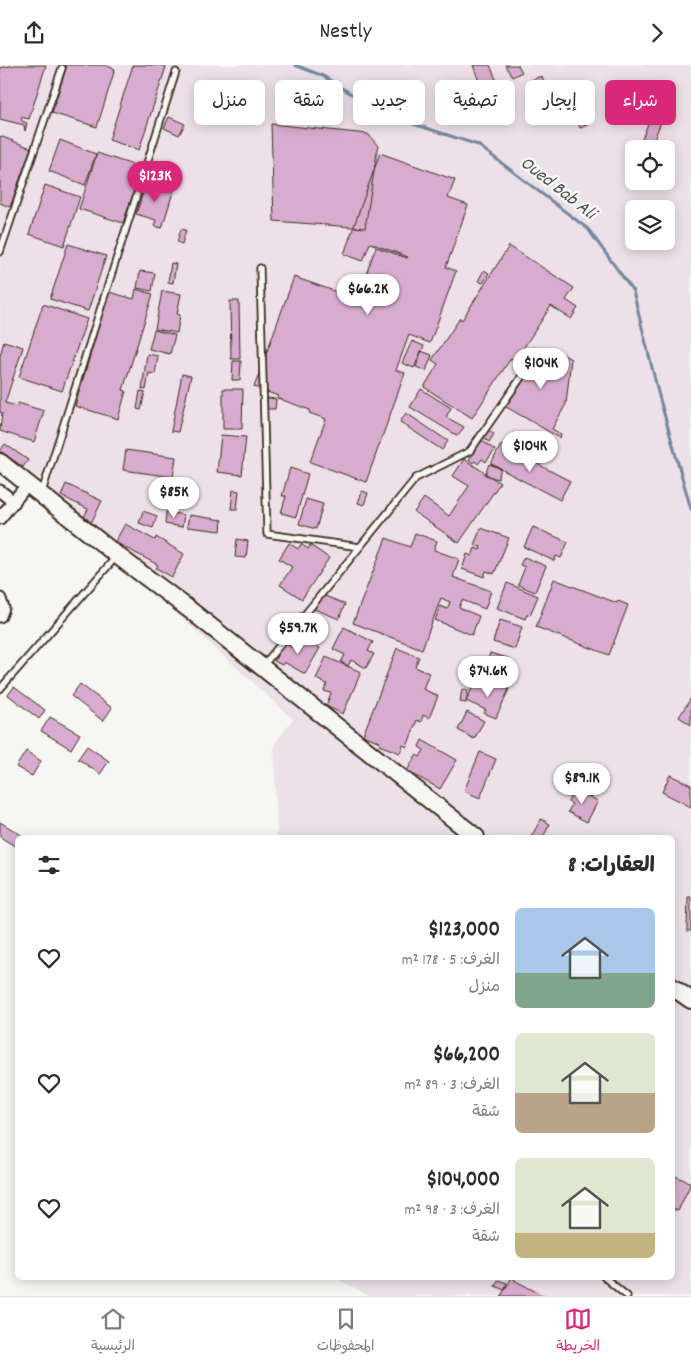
<!DOCTYPE html>
<html lang="ar">
<head>
<meta charset="utf-8">
<style>
	:root { --surface:#fff; --page:#f2f2f3; --text:#2b2b33; --muted:#7c7c81; --line:#e1e1e2; --accent:#db2777 }
	body { margin:0; font-family:Dekko,"Playpen Sans Arabic",sans-serif; background:var(--page); color:var(--text); direction:rtl; height:100vh; display:flex; flex-direction:column; font-size:19px; white-space:nowrap }
	* { box-sizing:border-box; margin:0 }
	p { font-size:16px; color:var(--muted) }
	.icon { flex:none; width:28px; height:28px; fill:none; stroke:currentColor; stroke-width:2; stroke-linecap:round; stroke-linejoin:round }
	.map { position:relative; flex:1; overflow:hidden; direction:ltr }
	.panel { position:absolute; left:15px; top:770px; width:660px; height:445px; display:flex; flex-direction:column; background:var(--surface); border-radius:8px; box-shadow:0 2px 12px #0003; direction:rtl }
	.panel>* { flex:none }
	.guide { position:absolute; left:15px; top:15px; width:661px; height:45px; direction:rtl; display:flex; gap:10px }
	.controls { position:absolute; left:625px; top:75px; display:grid; gap:10px }
	.controls a { display:grid; place-items:center; width:50px; height:50px; border-radius:8px; background:var(--surface); box-shadow:0 2px 12px #0003; font-size:25px }
	.price { position:absolute; translate:-50% -42px; padding:0 11px; border-radius:18px; background:#fff; color:#222; font-size:16px; line-height:32px; filter:drop-shadow(0 1px 2px #0008) }
	.price::after { content:''; position:absolute; left:50%; top:30px; width:15px; height:11px; margin-left:-8px; background:inherit; clip-path:polygon(0 0,100% 0,50% 100%) }
	.price.selected { background:var(--accent); color:#fff }
	ul { padding:0; list-style:none }
	li { display:flex; align-items:center; gap:15px; height:125px; padding:0 20px }
	li span { display:grid; place-items:center; flex:none; width:140px; height:100px; border-radius:8px; color:#555 }
	li>.icon { margin-inline-start:auto }
	span .icon { width:60px; height:60px; fill:#fffc; stroke-width:1 }
	li b { font-size:21px }
	h2 { display:flex; justify-content:space-between; align-items:center; height:60px; padding:0 20px; font-size:21px }
	.pill { padding:0 18px; border-radius:8px; background:var(--surface); box-shadow:0 2px 12px #0003; font-size:18px; line-height:45px }
	.pill.selected { background:var(--accent); color:#fff }
	header { display:flex; justify-content:space-between; align-items:center; height:65px; padding:0 20px; background:var(--surface); font-size:22px; font-weight:600 }
	.tab-bar { display:flex; justify-content:space-around; align-items:center; height:70px; border-top:1px solid var(--line); background:var(--surface); font-size:14px; color:var(--muted) }
	.tab-bar a { display:grid; justify-items:center; gap:2px }
	.tab-bar .selected { color:var(--accent) }
	.map>svg:first-child { display:block }
</style>
</head>
<body>
<header><svg class="icon" aria-label="forward" viewBox="0 0 24 24"><path d="M9 5l7 7-7 7"/></svg>Nestly<svg class="icon" aria-label="share" viewBox="0 0 24 24"><path d="M12 15V3M7 8l5-5 5 5M5 13v7h14v-7"/></svg></header>
<div class="map">
<svg width="691" height="1231" viewBox="0 0 691 1231">
	<rect width="100%" height="100%" fill="#f6f6f2"/>
	<filter id="ink" filterUnits="userSpaceOnUse"><feTurbulence type="fractalNoise" baseFrequency=".02" numOctaves="2"/><feDisplacementMap in="SourceGraphic" scale="10" xChannelSelector="R" yChannelSelector="G"/><feConvolveMatrix kernelMatrix="1 2 1 2 8 2 1 2 1" color-interpolation-filters="sRGB"/></filter>
	<g filter="url(#ink)">
		<path fill="#ede0e8" fill-rule="evenodd" d="M0 0H691V1231H369L336 1213 672 1212V772H277L274 680 293 654 0 388ZM634 84H666V116H634ZM634 144H666V176H634Z"/>
		<g fill="none" stroke-linecap="round" stroke-linejoin="round">
			<path stroke="#73899f" stroke-width="3" d="M295 0 323 11 383 49 478 80 588 164 633 226 659 331 691 444"/>
		</g>
		<path fill="#d8accf" stroke="#3b2a1e" d="M15 0H46L29 54 21 52 22 56 27 58 25 66 24 60 0 54V3Z
			M67 0H104L115 4 97 62 52 48Z
			M133 0H161L166 2 139 85 109 75Z
			M473 0H490L498 19 482 25Z
			M505 0H518L522 7 512 12Z
			M542 11 553 43 542 46 531 15Z
			M579 28 590 59 580 63 569 32Z
			M657 36 668 40 650 84H638Z
			M169 52 185 59 179 70 164 63Z
			M271 59 368 69 378 81 365 163 274 156Z
			M0 71 31 83 10 142 0 138Z
			M60 75 96 89 85 120 49 106Z
			M97 88 142 103 123 158 79 144Z
			M380 88 455 115 448 133 468 140 446 202 456 206 430 278 409 270 396 305 405 308 366 417 310 397 326 354 309 348 310 345 277 333 278 331 254 322 294 212 357 234 376 182 407 193 408 192 370 178 363 196 344 189Z
			M147 116 174 124 162 163 154 161 156 155 136 149Z
			M45 120 80 132 64 181 29 169Z
			M181 164 186 165 182 179 177 177Z
			M68 179 106 191 88 246 50 234Z
			M509 181 574 223 566 235 578 243 571 254 551 241 515 296 511 293 472 353 424 322 438 299 432 295 460 253 462 255Z
			M171 198 176 199 173 218 168 217Z
			M484 205 489 208 483 218 478 216Z
			M140 206 155 208 152 226 137 223Z
			M136 224 153 229 123 325 126 326 118 354 75 341 109 227 134 234Z
			M162 226 181 229 177 249 180 250 177 268 155 264Z
			M230 236H239L240 294H231Z
			M43 239 87 254 62 326 19 312Z
			M154 265 175 270 170 289 149 284Z
			M4 276 23 282 5 338 17 341 18 338 44 346 34 377 0 366 2 348 0 347V291Z
			M412 276 424 281 414 303 402 298Z
			M534 282 555 294 559 287 571 294 566 339 552 364 561 369 560 373 501 339Z
			M421 286 432 290 426 306 416 302Z
			M147 289 158 291 155 309 149 308 146 325 142 324Z
			M233 296H241L240 315H232Z
			M182 309 191 311 178 367 171 366Z
			M223 324H243L242 364H223Z
			M421 324 451 343 446 352 464 362 458 371 410 342Z
			M140 326 145 327 141 345 137 344Z
			M267 333 276 334 275 344H266Z
			M406 348 448 376 442 385 400 357Z
			M485 363 494 369 489 377 480 371Z
			M221 370 246 372 242 410 217 407Z
			M475 371 495 385 486 397 482 394 478 399 475 396 473 398 469 395 472 390 465 385Z
			M5 379 28 395 23 402 0 386Z
			M501 380 570 416 560 435 491 399Z
			M126 385 176 392 173 412 123 405Z
			M464 394 500 418 459 478 414 447 424 433 449 451 469 421 453 411Z
			M489 399 501 403 498 414 485 410Z
			M290 403 308 409 296 452 281 448 286 431H282Z
			M66 419 102 436 91 458 83 454 88 444 61 431Z
			M233 425 239 426 237 444H231Z
			M362 426 368 428 364 440 358 438Z
			M306 434 323 439 316 464 299 459Z
			M143 446 157 451 153 463 139 458Z
			M166 447 184 450 182 462 165 459Z
			M189 450 222 455 221 466 187 462Z
			M125 459 155 475 156 472 184 489 172 512 156 503 158 500 115 477Z
			M533 462 568 477 561 493 556 491 554 496 524 482Z
			M481 463 509 473 494 509 486 506 484 512 462 504 467 489 472 491 475 483 480 485 481 482 474 480Z
			M415 468 437 476 434 485 459 494 453 512 491 526 485 544 462 535 459 543 479 551 472 570 435 555 440 541 447 544 450 537 441 533 422 584 353 558 386 473 410 482Z
			M237 474 248 476 246 493 235 492Z
			M289 478 298 484 301 479 308 484 310 480 329 493 302 534 280 520 292 502 279 494Z
			M524 492 546 501 535 527 518 520 525 502 520 500Z
			M554 514 617 538 618 536 628 540 609 590 536 562Z
			M507 518 538 531 530 550 527 549 525 554 497 543Z
			M320 529 345 539 339 554 314 544Z
			M500 555 522 562 515 584 493 577Z
			M344 562 373 577 368 586 374 589 366 603 351 595 348 601 341 597 345 590 333 584Z
			M300 572 320 583 305 609 284 597 282 600 274 596 284 578 294 583Z
			M397 583 419 592 415 602 429 608 423 624 438 631 429 653 423 650 421 657 417 655 407 682 403 680 400 688 379 680 380 677 363 670Z
			M490 588 508 593 503 612 485 606Z
			M326 592 361 607 343 649 326 641 331 628 324 626 327 619 316 614Z
			M475 617 494 625 497 618 509 624 496 653 484 648 486 645 466 636Z
			M80 619 112 643 103 656 71 631Z
			M14 622 45 645 39 654 8 630Z
			M462 624 468 625 466 638 460 637Z
			M691 633V660L679 652Z
			M467 647 484 656 474 674 458 665Z
			M50 652 80 669 71 684 41 666Z
			M422 675 457 695 440 724 407 706 416 690 420 692 424 685 419 682Z
			M87 681 109 696 100 709 78 694Z
			M26 686 41 696 32 711 16 702Z
			M480 687 496 694 480 733 464 726Z
			M670 710 691 720V742L662 727Z
			M574 724 598 736 587 757 568 747 572 739 568 737Z
			M541 754 550 759 543 772H531Z
			M0 757 25 772H18V783L0 772Z
			M688 832H691V866H687Z
			M673 1110 691 1118 678 1146 672 1144V1121L676 1116 672 1114Z
			M510 1212H516L514 1215 544 1231H501L511 1214Z
			M498 1215 507 1218 504 1225 495 1221Z"/>
		<g fill="none" stroke-linecap="round" stroke-linejoin="round">
			<g stroke="#3b2a1e" stroke-width="9">
				<path id="service" d="M0 187 62 3
					M260 203 267 469 360 482
					M42 427 176 7
					M262 602 416 413 470 386 534 294
					M0 624 116 492
					M604 1212 627 1231"/>
			</g>
			<g stroke="#3b2a1e" stroke-width="15">
				<path id="minor" d="M0 426 14 437
					M0 453 27 420
					M0 534 3 543 0 551"/>
			</g>
			<g stroke="#3b2a1e" stroke-width="20">
				<path id="secondary" d="M0 397 118 491 190 545 476 772
					M672 922 691 935"/>
			</g>
			<use href="#service" stroke="#f6f6f2" stroke-width="5.5"/>
			<use href="#minor" stroke="#f6f6f2" stroke-width="11"/>
			<use href="#secondary" stroke="#f6f6f2" stroke-width="16"/>
		</g>
	</g>
	<g text-anchor="middle" dominant-baseline="central" stroke-width="5" stroke-linejoin="round" paint-order="stroke">
		<g font-size="19" font-style="italic" fill="#525254" stroke="#f6f6f2">
			<text transform="translate(557 124) rotate(38)">Oued Bab Ali</text>
		</g>
	</g>
</svg>
<div class="controls">
<a><svg class="icon" aria-label="locate" viewBox="0 0 24 24"><circle cx="12" cy="12" r="6"/><path d="M12 2v4M12 18v4M2 12h4M18 12h4"/></svg></a>
<a><svg class="icon" aria-label="layers" viewBox="0 0 24 24"><path d="M12 4l9 5-9 5-9-5zM3 14l9 5 9-5"/></svg></a>
</div>
<b class="price selected" style="left:155px;top:138px">$123K</b>
<b class="price" style="left:368px;top:251px">$66.2K</b>
<b class="price" style="left:541px;top:325px">$104K</b>
<b class="price" style="left:530px;top:408px">$104K</b>
<b class="price" style="left:174px;top:454px">$85K</b>
<b class="price" style="left:298px;top:590px">$59.7K</b>
<b class="price" style="left:488px;top:633px">$74.6K</b>
<b class="price" style="left:582px;top:740px">$89.1K</b>
<div class="guide">
<a class="pill selected">شراء</a>
<a class="pill">إيجار</a>
<a class="pill">تصفية</a>
<a class="pill">جديد</a>
<a class="pill">شقة</a>
<a class="pill">منزل</a>
</div>
<section class="panel">
<h2>العقارات: 8<svg class="icon" aria-label="filters" viewBox="0 0 24 24"><path d="M4 7h16M4 17h16"/><circle cx="9" cy="7" r="2"/><circle cx="15" cy="17" r="2"/></svg></h2>
<ul>
<li><span style="background:linear-gradient(#a9c7e8 65%,#7fa58c 0)"><svg class="icon" aria-label="home" viewBox="0 0 24 24"><path d="M3 11l9-7 9 7M6 9v11h12V9"/></svg></span><div><b>$123,000</b><p>الغرف: 5 · 178 m²</p><p>منزل</p></div><svg class="icon" aria-label="heart" viewBox="0 0 24 24"><path d="M12 20l-8-8c-3-5 5-10 8-4 3-6 11-1 8 4z"/></svg></li>
<li><span style="background:linear-gradient(#dfe7d0 60%,#b9a48a 0)"><svg class="icon" aria-label="home" viewBox="0 0 24 24"><path d="M3 11l9-7 9 7M6 9v11h12V9"/></svg></span><div><b>$66,200</b><p>الغرف: 3 · 89 m²</p><p>شقة</p></div><svg class="icon" aria-label="heart" viewBox="0 0 24 24"><path d="M12 20l-8-8c-3-5 5-10 8-4 3-6 11-1 8 4z"/></svg></li>
<li><span style="background:linear-gradient(#dfe7d0 75%,#c2b280 0)"><svg class="icon" aria-label="home" viewBox="0 0 24 24"><path d="M3 11l9-7 9 7M6 9v11h12V9"/></svg></span><div><b>$104,000</b><p>الغرف: 3 · 98 m²</p><p>شقة</p></div><svg class="icon" aria-label="heart" viewBox="0 0 24 24"><path d="M12 20l-8-8c-3-5 5-10 8-4 3-6 11-1 8 4z"/></svg></li>
</ul>
</section>
</div>
<nav class="tab-bar">
<a class="selected"><svg class="icon" aria-label="map" viewBox="0 0 24 24"><path d="M3 6l6-2 6 2 6-2v14l-6 2-6-2-6 2zM9 4v14M15 6v14"/></svg>الخريطة</a>
<a><svg class="icon" aria-label="saved" viewBox="0 0 24 24"><path d="M7 4h10v16l-5-4-5 4z"/></svg>المحفوظات</a>
<a><svg class="icon" aria-label="home" viewBox="0 0 24 24"><path d="M3 11l9-7 9 7M6 9v11h12V9"/></svg>الرئيسية</a>
</nav>
</body>
</html>
